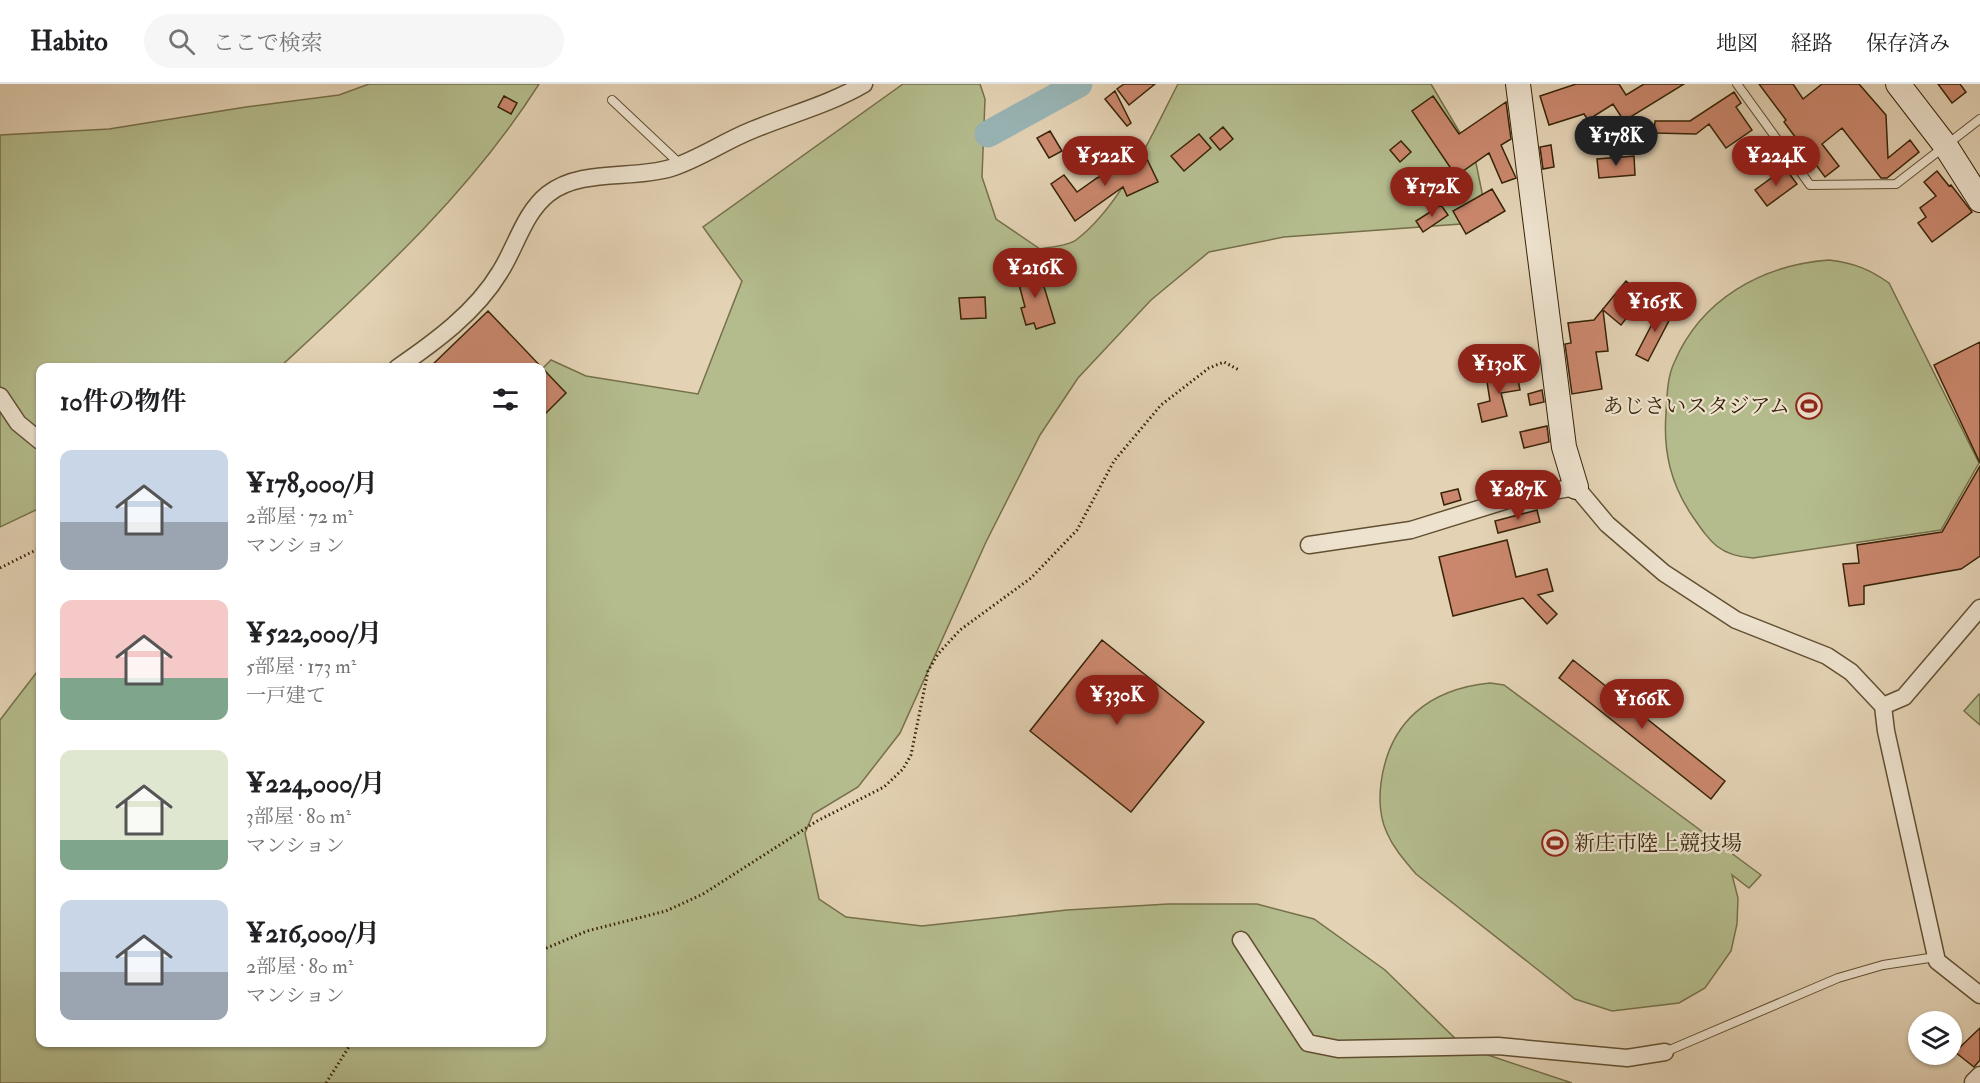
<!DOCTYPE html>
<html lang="ja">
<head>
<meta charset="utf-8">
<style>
	:root { --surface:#fff; --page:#f6f6f6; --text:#202124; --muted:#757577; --line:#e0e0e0; --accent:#8f2418 }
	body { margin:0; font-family:"IM FELL Double Pica","Noto Serif JP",serif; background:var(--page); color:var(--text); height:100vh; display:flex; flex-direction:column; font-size:22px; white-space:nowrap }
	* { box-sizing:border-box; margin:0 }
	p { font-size:20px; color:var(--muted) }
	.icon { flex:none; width:33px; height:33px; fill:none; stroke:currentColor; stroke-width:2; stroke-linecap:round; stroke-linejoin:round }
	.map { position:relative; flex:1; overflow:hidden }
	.details { position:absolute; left:36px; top:279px; width:510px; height:684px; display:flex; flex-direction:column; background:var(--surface); border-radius:12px; box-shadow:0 2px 4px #0004 }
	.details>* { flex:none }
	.controls { position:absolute; left:1908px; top:927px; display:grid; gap:12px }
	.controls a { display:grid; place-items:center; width:54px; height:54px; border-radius:50%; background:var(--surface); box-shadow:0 2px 4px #0004; font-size:30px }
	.price { position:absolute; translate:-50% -51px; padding:0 14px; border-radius:21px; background:var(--accent); color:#fff; font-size:20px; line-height:39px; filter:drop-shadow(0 2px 3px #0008) }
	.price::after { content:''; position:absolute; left:50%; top:36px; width:18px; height:14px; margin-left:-9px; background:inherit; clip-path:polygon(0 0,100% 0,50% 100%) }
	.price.on { background:#222; color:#fff }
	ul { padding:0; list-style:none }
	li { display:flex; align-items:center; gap:18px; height:150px; padding:0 24px }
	li span { display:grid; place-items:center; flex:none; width:168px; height:120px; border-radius:12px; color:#555 }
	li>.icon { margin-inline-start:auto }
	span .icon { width:72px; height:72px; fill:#fffc; stroke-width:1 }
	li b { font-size:26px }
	h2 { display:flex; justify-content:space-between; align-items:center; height:72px; padding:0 24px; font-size:26px }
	header { display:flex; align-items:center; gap:36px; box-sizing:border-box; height:84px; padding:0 30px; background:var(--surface); border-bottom:2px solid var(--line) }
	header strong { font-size:28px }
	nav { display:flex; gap:33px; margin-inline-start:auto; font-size:21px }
	.search { width:420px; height:54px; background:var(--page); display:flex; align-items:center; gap:15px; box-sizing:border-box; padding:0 21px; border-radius:33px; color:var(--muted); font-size:22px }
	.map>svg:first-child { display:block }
</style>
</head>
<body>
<header>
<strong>Habito</strong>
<div class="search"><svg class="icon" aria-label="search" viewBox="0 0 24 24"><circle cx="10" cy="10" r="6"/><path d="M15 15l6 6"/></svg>ここで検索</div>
<nav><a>地図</a><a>経路</a><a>保存済み</a></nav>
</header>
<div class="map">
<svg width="1980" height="999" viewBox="0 0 1980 999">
	<rect width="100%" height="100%" fill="#e3d2b4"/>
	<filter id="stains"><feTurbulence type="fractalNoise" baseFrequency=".00333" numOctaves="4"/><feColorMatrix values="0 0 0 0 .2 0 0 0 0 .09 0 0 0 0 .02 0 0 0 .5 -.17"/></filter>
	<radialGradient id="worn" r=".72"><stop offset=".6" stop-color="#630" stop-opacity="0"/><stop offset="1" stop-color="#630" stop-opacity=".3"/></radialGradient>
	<path fill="#b4bc8d" stroke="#76704a" stroke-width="1.5" d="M369 0H539C470 109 374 196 280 283L40 284V424L0 443V51L109 45 246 23 339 11Z
		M903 0H980L985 15 982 93 996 135 1040 165C1050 163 1068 162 1076 156 1122 121 1152 50 1178 0H1431L1475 74 1488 138 1284 153 1209 168 1151 216 1078 294 1040 351 986 458 900 649 858 703 813 730 805 749 819 815 846 833 922 842 1067 826 1168 820H1257L1314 835 1385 886 1464 963 1572 999H0V636L40 584V958H542V285L551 276 586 292 698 310 742 197 703 143Z
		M1829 176C1854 179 1869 185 1889 199L1979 379 1941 446 1753 474C1720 472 1711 459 1693 433 1671 401 1663 368 1666 329 1667 313 1667 294 1674 279 1701 215 1762 181 1829 176Z
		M1490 599 1504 601 1761 791 1749 804 1732 791 1738 814 1737 840 1731 867 1705 904 1679 919 1612 927 1575 915 1416 790C1405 777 1394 765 1387 749 1380 734 1379 715 1381 699 1389 638 1429 605 1490 599Z
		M1979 610 1980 611V641L1964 627Z"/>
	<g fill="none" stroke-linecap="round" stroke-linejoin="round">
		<path stroke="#98b5b6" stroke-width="27" d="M988 50 1079 0"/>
	</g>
	<path fill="#ca876d" stroke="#372407" stroke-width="1.5" d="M1124 0H1155L1129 21 1117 5Z
		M1576 0H1619L1626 11 1644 0H1684L1624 37 1613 20 1588 36 1584 30 1549 41 1540 12Z
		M1759 0H1793L1803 15 1822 0H1859L1886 31 1888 74 1910 56 1919 68 1887 94H1881L1842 44 1822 60 1839 82 1825 93 1784 38 1786 36Z
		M1938 0H1960L1966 8 1952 19Z
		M1115 7 1131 39 1127 42 1105 15Z
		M1734 8 1741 19 1736 23 1752 46 1726 64 1709 40 1696 50 1654 49 1655 37H1690Z
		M504 12 517 19 511 30 498 23Z
		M1433 12 1459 50 1506 18 1511 55 1501 61 1516 94 1502 99 1489 69 1456 92 1412 27Z
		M1223 43 1233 55 1220 66 1210 54Z
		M1050 47 1062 67 1049 74 1037 54Z
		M1199 50 1211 64 1184 87 1171 72Z
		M1401 57 1411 68 1400 78 1390 66Z
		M1551 61 1554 83 1543 85 1540 63Z
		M1634 72 1635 91 1599 94 1597 75Z
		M1146 73 1158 98 1127 112 1123 103 1075 137 1051 100 1064 91 1077 108 1097 94Z
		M1785 84 1797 100 1767 122 1755 106Z
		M1937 87 1949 102 1951 101 1972 128 1932 158 1918 139 1926 133 1920 124 1936 112 1924 98Z
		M1411 89 1421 100 1412 108 1403 97Z
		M1492 105 1505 127 1466 150 1453 127Z
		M1441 121 1448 131 1423 148 1416 137Z
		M1038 183 1055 239 1036 245 1034 239 1026 241 1021 224 1025 223 1016 189Z
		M1626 197 1644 212 1621 241 1603 226 1608 267 1596 268 1602 305 1572 310 1565 260 1571 259 1568 239 1594 236Z
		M985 213 986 234 961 235 959 214Z
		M1662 221 1674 227 1648 277 1636 271Z
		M488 227 566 309 542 333V284H429Z
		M1980 258V379L1934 281Z
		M1516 285 1520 306 1501 309 1507 332 1482 338 1478 320 1490 317 1487 298 1494 297 1492 290Z
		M1542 306 1544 318 1530 321 1528 310Z
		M1547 342 1549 358 1524 364 1520 348Z
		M1980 382V472L1961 485 1864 502V520L1849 522 1843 480 1859 479 1857 461 1942 448Z
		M1458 405 1461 416 1444 421 1441 409Z
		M1537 426 1540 438 1498 449 1495 437Z
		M1507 456 1516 493 1547 485 1553 507 1538 511 1557 530 1547 540 1523 514 1453 532 1439 473Z
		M1102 556 1204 638 1131 728 1030 647Z
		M1573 576 1725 697 1711 715 1559 594Z
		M1980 944V976L1974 983 1955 968Z"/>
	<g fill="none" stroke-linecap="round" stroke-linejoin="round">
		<g stroke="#625032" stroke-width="10">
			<path id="lane" d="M1737 0 1810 101 1896 100 1980 35
				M612 16 680 80
				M1665 968 1838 894 1883 881 1936 873"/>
		</g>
		<g stroke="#625032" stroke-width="19">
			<path id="street" d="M397 284C435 258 476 228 500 188 516 163 524 129 548 110 581 84 632 96 671 84 699 75 723 58 750 47 788 31 828 21 864 0
				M0 312 18 339 40 357
				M1309 461 1411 446 1514 414 1576 403 1607 440 1664 489 1736 536 1827 572 1851 588 1883 622 1886 647 1937 877 1980 911
				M1883 622 1904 613 1980 524
				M1241 856 1308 959 1338 965 1498 962 1627 974 1665 968
				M1973 998 1980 991"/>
		</g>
		<g stroke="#372407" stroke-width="26">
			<path id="secondary" d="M1518 0 1564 363 1576 403
				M1898 0 1945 61 1980 116"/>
		</g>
		<path stroke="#372407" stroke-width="3" stroke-dasharray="1.5 3" stroke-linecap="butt" d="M0 484 40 464
			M542 866 587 847 666 827 703 810 817 737 884 703 903 685 911 671 928 587 938 570 960 546 1031 494 1077 446 1114 377 1161 321 1209 284 1224 278 1239 286
			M326 999 352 958"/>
		<use href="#lane" stroke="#ede2ce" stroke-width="8"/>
		<use href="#street" stroke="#ede2ce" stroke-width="16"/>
		<use href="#secondary" stroke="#ede2ce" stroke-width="24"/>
	</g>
	<defs>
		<g id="stadium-ring" transform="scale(1.35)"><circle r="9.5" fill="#ede2ce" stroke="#8f2418" stroke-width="1.5"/><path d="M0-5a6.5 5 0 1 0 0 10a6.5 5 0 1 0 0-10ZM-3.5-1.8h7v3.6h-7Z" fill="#8f2418"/></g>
	</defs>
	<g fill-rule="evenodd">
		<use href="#stadium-ring" x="1809" y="322"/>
		<use href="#stadium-ring" x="1555" y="759"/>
	</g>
	<g text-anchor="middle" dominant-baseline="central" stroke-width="4.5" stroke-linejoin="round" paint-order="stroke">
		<g font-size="21" fill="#372407" stroke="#ede2ce" text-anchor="end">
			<text x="1790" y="322">あじさいスタジアム</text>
			<text x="1574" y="759" text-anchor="start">新庄市陸上競技場</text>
		</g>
	</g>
	<rect width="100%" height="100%" filter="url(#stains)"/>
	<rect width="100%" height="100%" fill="url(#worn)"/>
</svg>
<div class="controls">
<a><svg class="icon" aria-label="layers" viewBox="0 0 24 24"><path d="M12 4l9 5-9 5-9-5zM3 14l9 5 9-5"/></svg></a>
</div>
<b class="price on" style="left:1616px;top:83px">¥178K</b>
<b class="price" style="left:1105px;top:103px">¥522K</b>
<b class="price" style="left:1776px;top:103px">¥224K</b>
<b class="price" style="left:1432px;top:134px">¥172K</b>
<b class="price" style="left:1035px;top:215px">¥216K</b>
<b class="price" style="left:1655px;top:249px">¥165K</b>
<b class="price" style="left:1499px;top:311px">¥130K</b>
<b class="price" style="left:1518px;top:437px">¥287K</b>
<b class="price" style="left:1117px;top:642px">¥330K</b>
<b class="price" style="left:1642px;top:646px">¥166K</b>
<section class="details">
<h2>10件の物件<svg class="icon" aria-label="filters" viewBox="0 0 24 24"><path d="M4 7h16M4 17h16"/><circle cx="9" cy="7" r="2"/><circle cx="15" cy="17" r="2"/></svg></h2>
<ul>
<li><span style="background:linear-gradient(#c9d6e8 60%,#9aa5b1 0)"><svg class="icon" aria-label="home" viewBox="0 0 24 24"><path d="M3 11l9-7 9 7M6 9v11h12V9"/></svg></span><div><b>¥178,000/月</b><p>2部屋 · 72 m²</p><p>マンション</p></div></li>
<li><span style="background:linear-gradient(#f6c9c9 65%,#7fa58c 0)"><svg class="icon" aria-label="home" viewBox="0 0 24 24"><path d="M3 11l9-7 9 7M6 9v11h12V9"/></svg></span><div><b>¥522,000/月</b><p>5部屋 · 173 m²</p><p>一戸建て</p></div></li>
<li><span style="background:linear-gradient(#dfe7d0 75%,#7fa58c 0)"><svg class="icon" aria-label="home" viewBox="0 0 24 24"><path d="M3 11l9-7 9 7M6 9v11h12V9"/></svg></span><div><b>¥224,000/月</b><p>3部屋 · 80 m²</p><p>マンション</p></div></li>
<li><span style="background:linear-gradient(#c9d6e8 60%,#9aa5b1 0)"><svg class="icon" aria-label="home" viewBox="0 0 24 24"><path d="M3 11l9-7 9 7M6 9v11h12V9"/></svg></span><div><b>¥216,000/月</b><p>2部屋 · 80 m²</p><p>マンション</p></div></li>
</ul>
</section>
</div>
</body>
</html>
